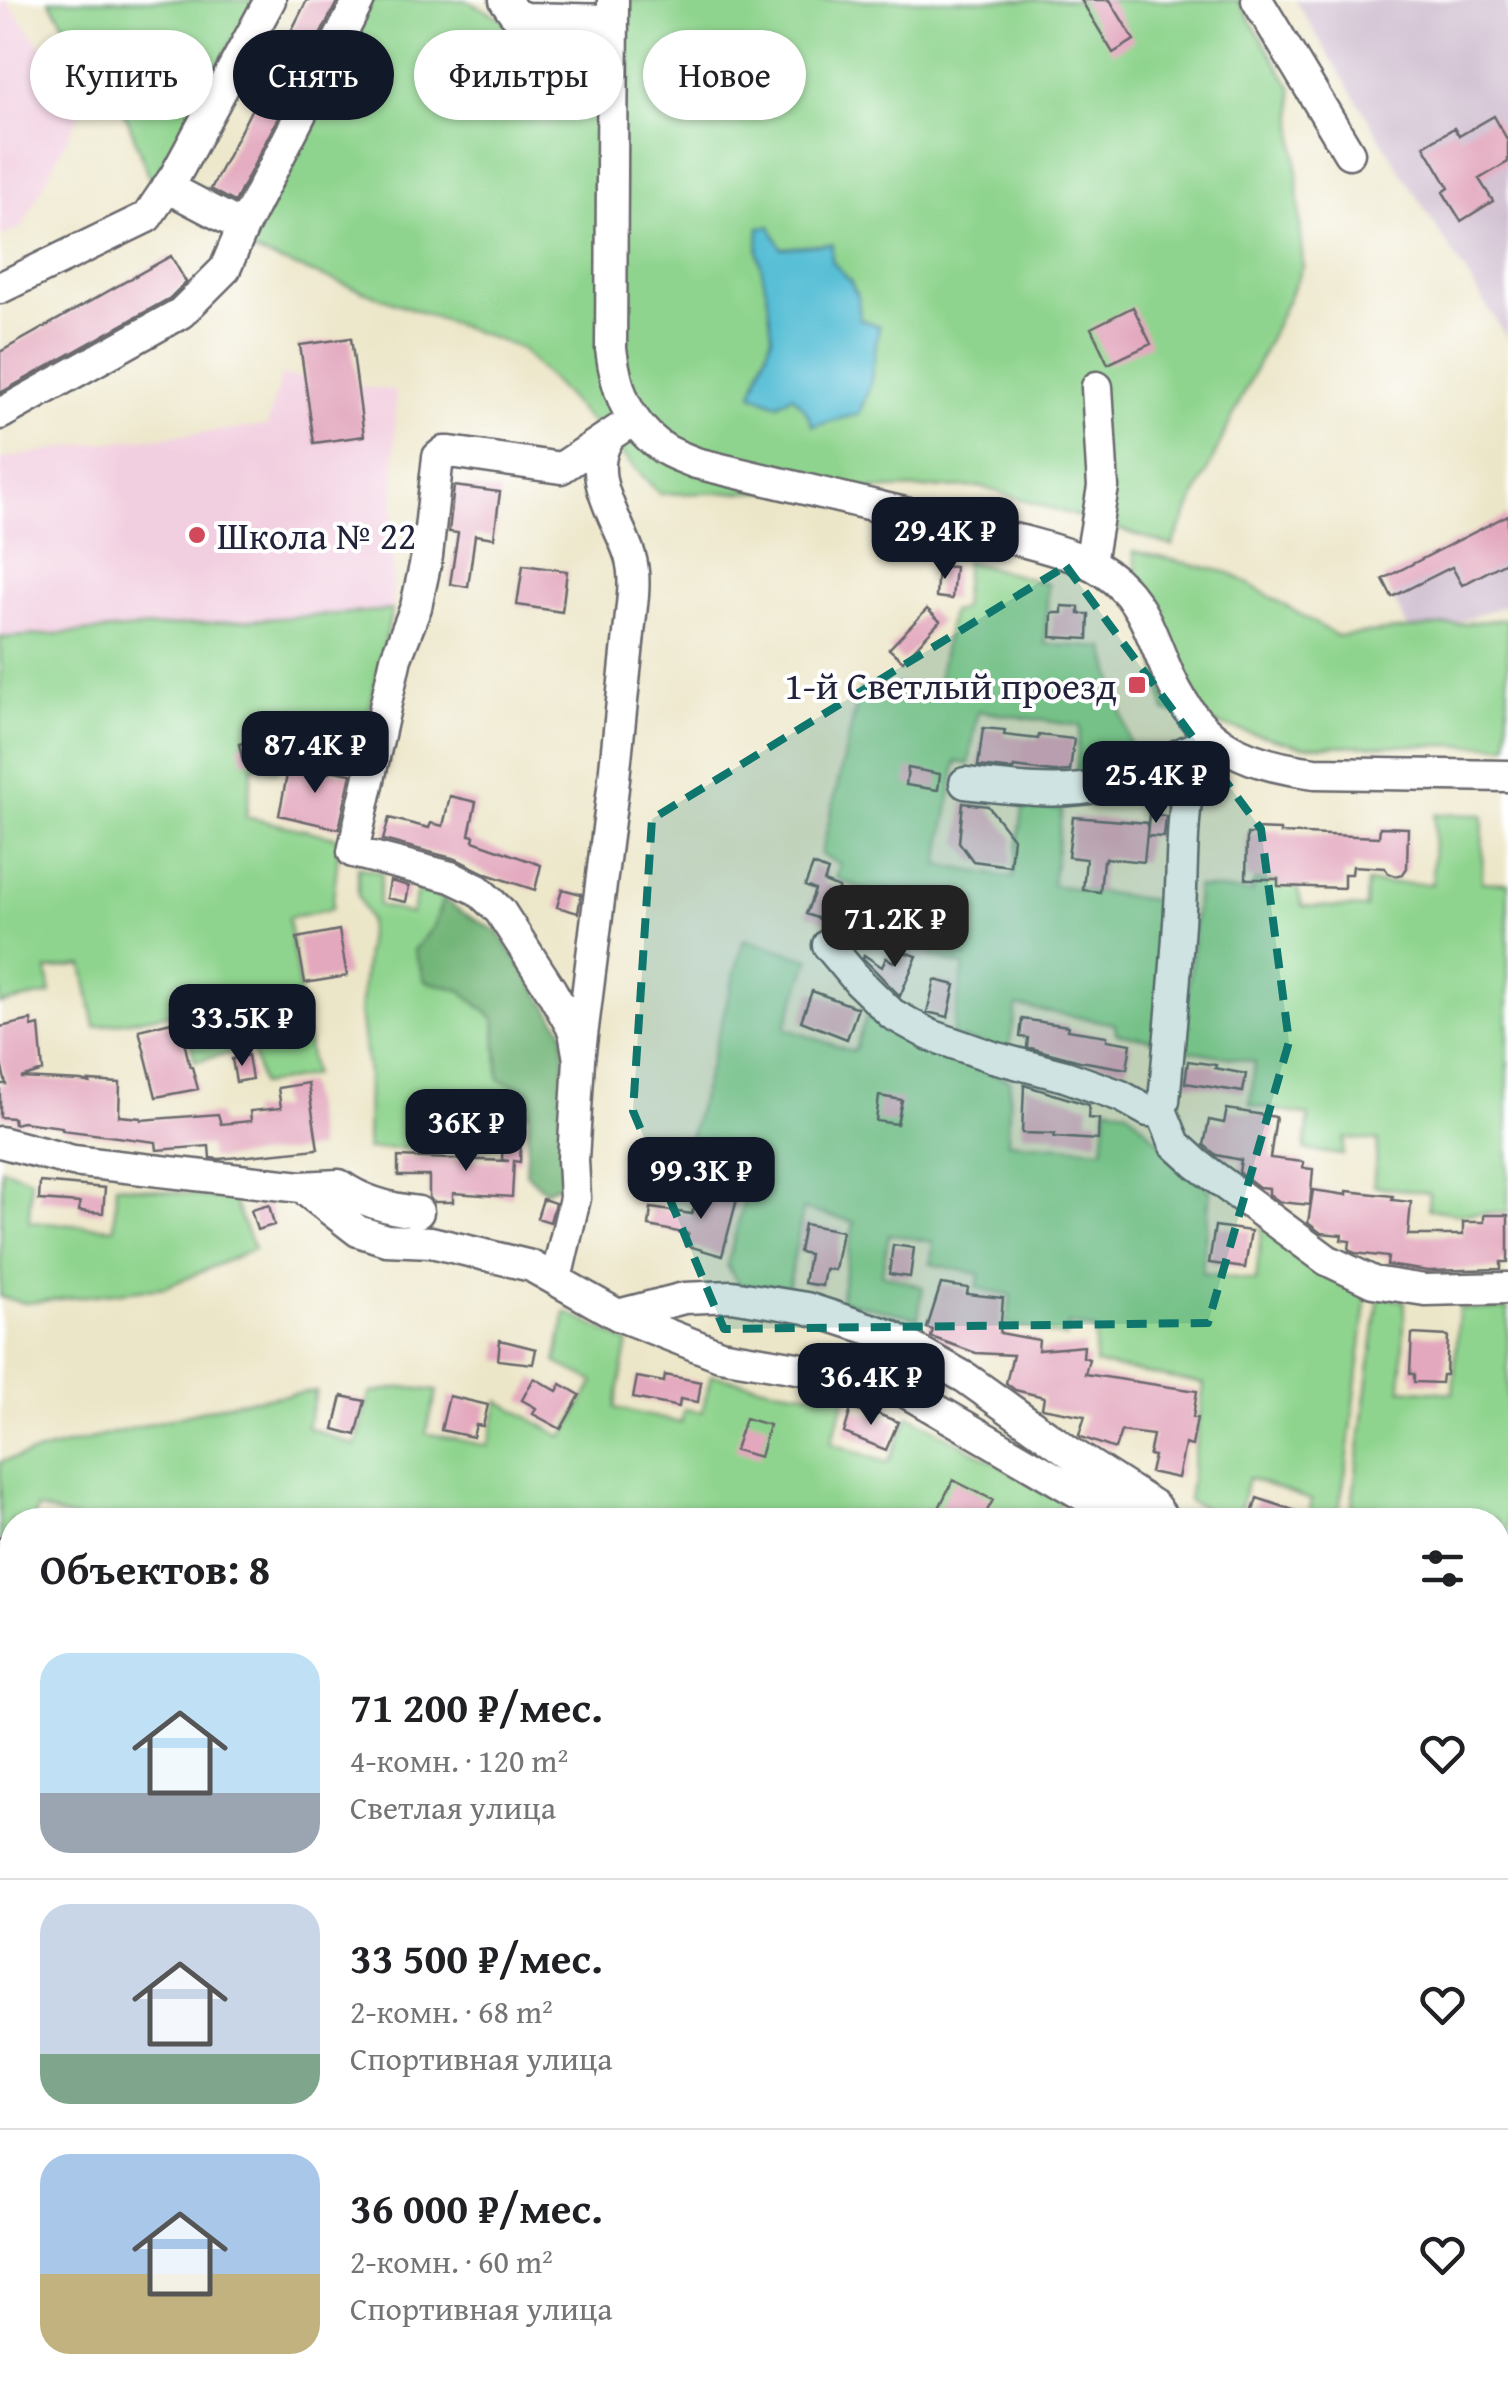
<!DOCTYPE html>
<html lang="ru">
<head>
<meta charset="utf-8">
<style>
	:root { --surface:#fff; --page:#f6f6f6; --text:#202124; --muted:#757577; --line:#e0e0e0; --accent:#111827 }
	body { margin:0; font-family:"Gentium Book Plus",serif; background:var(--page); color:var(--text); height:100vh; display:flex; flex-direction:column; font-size:38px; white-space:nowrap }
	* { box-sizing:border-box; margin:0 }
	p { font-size:32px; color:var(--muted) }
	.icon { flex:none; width:55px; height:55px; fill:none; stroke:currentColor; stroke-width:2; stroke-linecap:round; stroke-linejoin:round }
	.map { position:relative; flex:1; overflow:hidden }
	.side { position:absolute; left:0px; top:1508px; width:1510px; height:892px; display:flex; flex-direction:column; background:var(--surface); border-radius:40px 40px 0 0; box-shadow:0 2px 8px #0004 }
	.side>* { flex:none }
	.guide { position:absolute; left:30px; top:30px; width:1000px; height:90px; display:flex; gap:20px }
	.price { position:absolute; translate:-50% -85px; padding:0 22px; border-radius:20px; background:var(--accent); color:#fff; font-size:32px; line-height:65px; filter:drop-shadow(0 2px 5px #0008) }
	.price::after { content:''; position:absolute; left:50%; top:60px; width:30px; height:22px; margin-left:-15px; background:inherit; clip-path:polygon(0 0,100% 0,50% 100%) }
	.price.on { background:#222; color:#fff }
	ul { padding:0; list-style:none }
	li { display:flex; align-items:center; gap:30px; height:250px; padding:0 40px }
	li+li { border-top:2px solid var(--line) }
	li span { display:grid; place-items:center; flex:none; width:280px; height:200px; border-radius:30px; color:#555 }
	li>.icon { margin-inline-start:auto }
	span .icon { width:120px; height:120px; fill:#fffc; stroke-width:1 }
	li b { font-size:42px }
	h2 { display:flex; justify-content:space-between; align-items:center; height:120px; padding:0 40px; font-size:42px }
	.tag { padding:0 35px; border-radius:45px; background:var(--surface); box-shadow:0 2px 8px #0004; font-size:35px; line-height:90px }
	.tag.on { background:var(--accent); color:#fff }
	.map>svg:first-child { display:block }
</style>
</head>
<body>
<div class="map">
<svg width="1508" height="2398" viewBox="0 0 1508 2398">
	<rect width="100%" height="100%" fill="#fff"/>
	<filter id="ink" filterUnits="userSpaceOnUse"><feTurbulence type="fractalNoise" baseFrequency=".01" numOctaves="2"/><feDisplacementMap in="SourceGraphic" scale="20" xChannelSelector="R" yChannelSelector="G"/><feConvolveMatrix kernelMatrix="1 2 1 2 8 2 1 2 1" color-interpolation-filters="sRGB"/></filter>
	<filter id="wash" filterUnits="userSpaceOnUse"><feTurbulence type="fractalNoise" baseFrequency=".0048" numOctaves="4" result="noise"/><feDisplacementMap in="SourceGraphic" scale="40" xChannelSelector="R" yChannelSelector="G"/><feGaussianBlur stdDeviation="2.25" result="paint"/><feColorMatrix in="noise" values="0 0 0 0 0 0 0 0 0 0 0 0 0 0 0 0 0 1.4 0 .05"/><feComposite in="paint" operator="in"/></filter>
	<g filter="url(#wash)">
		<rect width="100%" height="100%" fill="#ece6c8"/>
		<path fill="#f2cfe0" d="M0 0H6L85 103 22 227 0 237Z
			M281 375 396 391 392 610 0 638V459L81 445 267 426Z"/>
		<path fill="#cfbdcf" d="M1295 0H1508V340L1401 172Z
			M1508 515V604L1413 638 1383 579Z"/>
		<path fill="#8fd48e" stroke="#587b64" stroke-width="2.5" d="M49 0H255L152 184 128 120Z
			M368 0H466L528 32 620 0H1238L1292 88 1303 267 1172 546 982 487 660 494 520 348 244 248Z
			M1133 551 1230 573 1337 636 1508 619V745L1302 746 1165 711Z
			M966 561 1048 584 1045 644 1105 648 1135 765 1075 779 1080 726 978 711 969 764 956 762 939 865 1013 878 1023 808 1062 809 1052 885 1168 902 1164 956 1154 1040 1116 1033 1115 1024 1017 1006 1008 1051 952 1036 964 966 931 957 932 947 865 927 874 893 836 878 840 864 821 855 861 685 937 686 951 612 962 609Z
			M392 610 358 760 282 749 277 771 253 766 246 817 340 838 332 909 288 918 313 1075 261 1085 252 1048 195 1061 183 1011 95 1027 83 965 47 970 51 994 0 1004V638Z
			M1435 814 1483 815 1482 882 1508 883V1212L1460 1214 1428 1209 1429 1193 1373 1186 1378 1141 1345 1138 1343 1155 1305 1150 1309 1116 1250 1105 1255 1062 1180 1049 1192 957 1197 887 1252 893 1254 881 1296 882 1302 906 1366 908 1367 883 1432 884Z
			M358 867 382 873 378 905 411 914 420 882 443 899 434 926 414 950 495 1019 499 1078 530 1091 529 1113H493L491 1147 367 1149 368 1074 360 1012 369 921 358 895Z
			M744 939 810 959 785 1028 854 1052 868 1012 933 1053 1010 1080 1008 1142 1103 1149 1107 1105 1128 1111 1210 1190 1202 1273 1256 1281 1262 1222 1368 1286 1347 1464 1337 1520H1310L1311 1500 1248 1478 1237 1520H1230L1188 1501 1204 1384 1095 1364V1330L1068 1324 1066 1337 1007 1324 1011 1295 977 1288 980 1274 931 1264 933 1242 889 1234 882 1274 923 1287 918 1318 840 1300 854 1222 803 1209 787 1295 738 1284 727 1265 745 1196 680 1175Z
			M2 1168 31 1179 29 1222 114 1228 116 1185 233 1200 254 1249 166 1287 25 1303 0 1297Z
			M1379 1295 1405 1302 1401 1389 1453 1393 1459 1309H1508V1571L1498 1567V1520H1350Z
			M566 1312 628 1343 615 1408 681 1423 684 1409 702 1412 711 1375 773 1388 846 1397 831 1443 888 1463 909 1415 1062 1500 1050 1520H79L37 1508 34 1520H12V1556L0 1547V1462L236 1402 316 1391 307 1427 356 1446 370 1393 403 1387 437 1391 426 1433 488 1446 499 1401 563 1437 594 1382 556 1362Z
			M0 1700 12 1706V1819L0 1810Z
			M1498 1797 1508 1802V2097L1498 2123Z
			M1498 2264 1508 2274V2398H274L277 2388H1498Z"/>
		<path fill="#73b679" stroke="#4a6c5a" stroke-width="2.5" d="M443 899 460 911 498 932 563 1030 567 1098 563 1183 545 1191 526 1173 530 1091 499 1079 495 1019 460 990 425 981 414 950 434 926Z
			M0 1958 12 1968V2388H132L128 2398H0Z"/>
		<path fill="#58bfd6" stroke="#3d7088" stroke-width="2.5" d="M770 226 781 248 832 244V261L850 281 858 297 860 319 879 326 870 385 859 414 813 426 805 409 792 395 778 404 752 394 772 336 768 299 758 252 759 227Z
			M0 1810 12 1819V1968L0 1958Z
			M132 2388H277L274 2398H128Z"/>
		<g id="blocks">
			<path fill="#e3a8be" d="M307 0H338L235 202 211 189Z
				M1081 0H1110L1134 40 1113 53Z
				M1494 116 1508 141V162L1479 179 1493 201 1461 221 1443 192 1449 188 1424 146 1454 128 1459 136Z
				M171 256 186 282 170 298 0 393V352Z
				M1133 307 1151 344 1108 364 1091 328Z
				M351 338 364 436 314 443 300 345Z
				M454 486 500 492 494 538 475 535 468 587 450 584 458 533 449 532Z
				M1508 515V561L1462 585 1452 567 1392 597 1383 579Z
				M523 565 567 571 562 612 517 605Z
				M938 566 955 567 952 599 936 597Z
				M1062 606 1079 607V614H1089L1088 639 1051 637 1052 613H1062Z
				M927 609 940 621 903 661 889 649Z
				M983 728 1005 730 1004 735 1038 739 1039 735 1074 739 1070 771 1053 772 1014 767V770L978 766Z
				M255 740 259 758 243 762 239 744Z
				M289 765 329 773V770L351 774 339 829 279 815Z
				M908 768 940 774 938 790 906 785Z
				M450 796 476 802 469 835 474 836 473 841 541 865 535 890 489 875 456 859 383 840 389 818 429 828 431 823 443 826Z
				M963 803 988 806 1013 838 1010 866 973 861 959 842Z
				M1149 814 1166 816 1164 837 1147 836Z
				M1073 817 1148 823 1144 862 1106 858 1105 861H1103L1100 892 1083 890 1086 859 1068 857Z
				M1380 827 1408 828 1407 868 1403 874 1396 876 1388 873 1385 868 1353 866 1352 874H1344V888L1278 886V879H1246L1247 834H1255V829L1280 830V833L1379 837Z
				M813 865 828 871 824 882 839 888 836 895 856 903 846 929 806 914 815 890 805 886Z
				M390 881 409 886 406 902 387 898Z
				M562 889 581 894 578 913 557 907Z
				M339 930 347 976 305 983 297 938Z
				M897 950 917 956 900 996 863 958 864 955 882 967 886 958 894 962Z
				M935 980 955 985 948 1017 927 1012Z
				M812 991 858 1008 847 1039 801 1021Z
				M1022 1019 1068 1026 1067 1030 1107 1036V1040L1131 1044 1127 1069 1080 1061 1027 1047 1028 1038 1020 1037Z
				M31 1020 32 1027 39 1025 43 1071 21 1078 81 1081 90 1083 89 1081 120 1083 119 1116 141 1118V1120L218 1114 221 1124 251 1121 250 1111 281 1108 278 1088 308 1083 318 1149 219 1159 210 1158 209 1146 157 1150 156 1142 62 1130V1127L23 1122 14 1124 13 1118 0 1117V1084H6L0 1060V1027Z
				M179 1020 190 1067H192L198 1089 156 1097 139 1030Z
				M248 1055 252 1079 236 1082 232 1059Z
				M1188 1061 1216 1065 1215 1068 1246 1074 1243 1092 1185 1083Z
				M1024 1085 1089 1105 1088 1118 1099 1119 1098 1140 1054 1137 1055 1134 1022 1133Z
				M879 1096 902 1100 897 1124 876 1121Z
				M1227 1109 1276 1117 1270 1158 1303 1162V1168L1313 1169 1310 1205 1280 1202 1269 1194V1188L1259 1187 1239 1172 1241 1160 1216 1155 1204 1145 1209 1120 1224 1123Z
				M503 1138 521 1139 520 1162 514 1161 512 1197 453 1193V1202H433L429 1197V1176H398V1157L509 1161 502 1160Z
				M40 1182 105 1188 103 1213 79 1211 80 1203 39 1200Z
				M703 1189 737 1199 722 1256 685 1245 688 1234 649 1226 651 1208 692 1214 697 1197 700 1198Z
				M1313 1190 1347 1195V1191L1393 1196 1392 1200 1411 1202 1408 1235H1463V1222H1484V1215H1508V1262H1501V1269L1428 1271 1387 1265 1388 1257 1355 1253 1349 1250 1350 1241 1341 1240 1342 1235 1321 1233 1308 1223Z
				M543 1199 555 1203 550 1222 537 1218Z
				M269 1205 274 1225 257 1230 251 1210Z
				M804 1224 842 1231 835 1270 825 1269 822 1286 804 1283 809 1254 799 1252Z
				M1215 1226 1251 1231 1245 1268 1209 1263Z
				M893 1245 914 1248 910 1277 889 1274Z
				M941 1284 968 1288 967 1294 1003 1298 1000 1333 1039 1340 1038 1350 1084 1346 1083 1357 1089 1359 1085 1374 1197 1391 1193 1417 1197 1418 1192 1446 1185 1444 1178 1478 1150 1472 1154 1456 1149 1455 1153 1435 1121 1431 1115 1449 1081 1437 1079 1435 1085 1416 1042 1408 1044 1397 1015 1390 1006 1383 1013 1355 976 1353 931 1337 933 1330 927 1328Z
				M1412 1334 1448 1336 1446 1375H1442L1441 1383 1414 1382V1374H1410Z
				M500 1340 536 1349 533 1364 498 1360Z
				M665 1375 701 1382 698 1402 680 1399 679 1407 633 1398 637 1377 664 1382Z
				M534 1378 557 1391 561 1384 580 1395 561 1429 533 1414 536 1408 522 1400Z
				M342 1396 365 1401 356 1435 334 1429Z
				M449 1396 488 1405 483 1426 476 1425 473 1437 441 1430Z
				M851 1409 872 1415 873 1412 898 1422 886 1450 844 1433Z
				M745 1418 769 1425 760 1457 735 1450Z
				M953 1480 993 1500 982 1520H933Z
				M1257 1498 1314 1517V1520H1250Z"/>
		</g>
	</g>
	<g filter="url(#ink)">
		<use href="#blocks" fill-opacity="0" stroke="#69676c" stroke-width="2.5"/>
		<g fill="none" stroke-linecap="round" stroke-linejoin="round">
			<g stroke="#69676c" stroke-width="35">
				<path id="minor" d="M505 0 514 13 524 18 613 20
					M613 0 611 349C616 388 626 421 660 446 670 454 684 458 696 463L1022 541C1059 551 1098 560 1125 590 1144 610 1153 638 1164 664 1194 740 1236 763 1315 773L1508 776
					M1257 0 1349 153
					M167 187 243 227
					M0 288 147 217 175 176 270 0
					M0 414 181 313 225 269 243 227 359 0
					M1090 563 1103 487 1097 387
					M965 783C1010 788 1060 796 1105 785 1133 779 1172 757 1199 746
					M828 945 859 982 892 1014 930 1035 993 1057 1065 1076 1121 1096 1148 1111 1161 1110 1175 1144 1197 1164 1327 1260 1373 1282 1425 1290 1508 1288
					M579 1060 574 1031 551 990 500 911 478 890 451 877 353 852 396 658 416 607 427 556 438 457 444 452H450L561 468 633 420
					M1161 1110 1164 1101C1170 1037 1176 972 1180 908 1184 852 1178 783 1207 734
					M0 1142 73 1161 301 1187 358 1231 386 1240 431 1242 531 1266 618 1315 720 1355 892 1384 1126 1520
					M301 1187 339 1185C361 1201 390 1209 418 1212
					M556 1279 575 1198 573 1160 579 1060 613 788 633 595C634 582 634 569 630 556 619 520 583 475 609 437
					M618 1315 684 1298 732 1296 806 1308 889 1335 966 1378 1071 1453 1154 1506 1164 1520
					M0 1554 12 1565
					M1498 1689 1508 1693
					M1498 2159 1508 2168"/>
			</g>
			<g stroke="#69676c" stroke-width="42">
				<path id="major" d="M1124 2388 1149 2398
					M612 2398 647 2388"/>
			</g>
			<use href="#minor" stroke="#fff" stroke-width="30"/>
			<use href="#major" stroke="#fff" stroke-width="38"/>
		</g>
	</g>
	<path fill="#0f766e" fill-opacity="0.2" stroke="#0f766e" stroke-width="8" stroke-dasharray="20 12" stroke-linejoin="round" d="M1066 566 1261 829 1289 1042 1208 1323 724 1329 633 1111 652 819Z"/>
	<g fill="#d1495b" stroke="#fff" stroke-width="4">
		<circle cx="197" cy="535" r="10"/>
		<rect x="1127" y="675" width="20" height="20" rx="5"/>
	</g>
	<g text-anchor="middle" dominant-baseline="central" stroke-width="8" stroke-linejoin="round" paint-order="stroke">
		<g font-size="38" fill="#22223b" stroke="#fff" text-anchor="start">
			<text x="217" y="535">Школа № 22</text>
			<text x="1117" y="685" text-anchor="end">1-й Светлый проезд</text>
		</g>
	</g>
</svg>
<b class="price" style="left:945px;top:582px">29.4K ₽</b>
<b class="price" style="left:315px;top:796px">87.4K ₽</b>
<b class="price" style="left:1156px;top:826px">25.4K ₽</b>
<b class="price on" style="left:895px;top:970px">71.2K ₽</b>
<b class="price" style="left:242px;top:1069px">33.5K ₽</b>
<b class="price" style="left:466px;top:1174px">36K ₽</b>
<b class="price" style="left:701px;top:1222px">99.3K ₽</b>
<b class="price" style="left:871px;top:1428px">36.4K ₽</b>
<div class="guide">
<a class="tag">Купить</a>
<a class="tag on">Снять</a>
<a class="tag">Фильтры</a>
<a class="tag">Новое</a>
</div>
<section class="side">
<h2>Объектов: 8<svg class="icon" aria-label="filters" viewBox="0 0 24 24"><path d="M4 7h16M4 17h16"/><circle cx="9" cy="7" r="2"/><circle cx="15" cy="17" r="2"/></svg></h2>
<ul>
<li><span style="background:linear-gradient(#bfe0f5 70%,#9aa5b1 0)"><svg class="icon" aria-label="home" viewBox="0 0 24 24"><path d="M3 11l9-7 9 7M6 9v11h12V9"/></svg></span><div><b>71 200 ₽/мес.</b><p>4-комн. · 120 m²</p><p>Светлая улица</p></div><svg class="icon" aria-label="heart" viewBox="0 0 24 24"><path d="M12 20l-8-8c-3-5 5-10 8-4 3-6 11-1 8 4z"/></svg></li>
<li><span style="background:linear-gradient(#c9d6e8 75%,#7fa58c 0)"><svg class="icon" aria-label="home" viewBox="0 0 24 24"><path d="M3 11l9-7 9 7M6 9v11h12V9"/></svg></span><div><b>33 500 ₽/мес.</b><p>2-комн. · 68 m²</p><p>Спортивная улица</p></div><svg class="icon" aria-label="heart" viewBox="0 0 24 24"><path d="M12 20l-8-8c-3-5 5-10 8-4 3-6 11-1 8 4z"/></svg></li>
<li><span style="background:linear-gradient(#a9c7e8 60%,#c2b280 0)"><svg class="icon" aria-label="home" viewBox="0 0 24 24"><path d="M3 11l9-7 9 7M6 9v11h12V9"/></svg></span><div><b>36 000 ₽/мес.</b><p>2-комн. · 60 m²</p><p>Спортивная улица</p></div><svg class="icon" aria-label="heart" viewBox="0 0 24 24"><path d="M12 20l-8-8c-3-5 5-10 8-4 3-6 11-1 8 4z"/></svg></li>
</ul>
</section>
</div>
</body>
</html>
